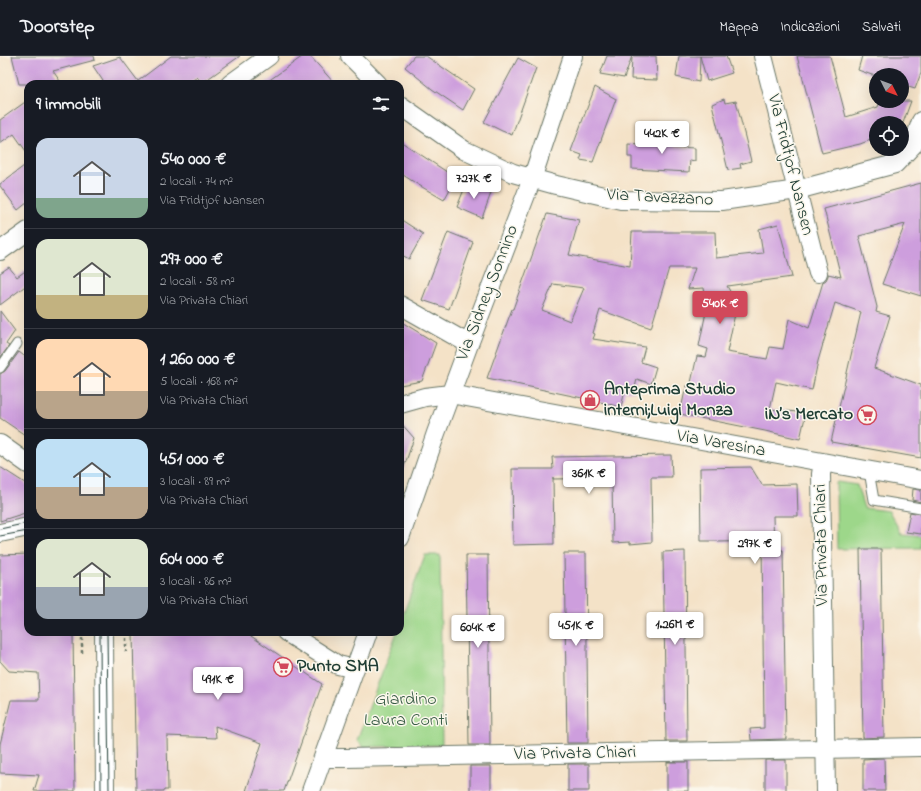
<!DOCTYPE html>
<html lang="it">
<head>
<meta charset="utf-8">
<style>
	:root { --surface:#171b24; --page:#242831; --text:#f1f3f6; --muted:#9ea1a6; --line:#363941; --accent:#d1495b }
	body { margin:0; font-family:"Indie Flower",sans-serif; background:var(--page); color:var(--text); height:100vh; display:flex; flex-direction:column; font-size:15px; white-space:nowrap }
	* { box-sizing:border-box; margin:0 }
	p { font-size:13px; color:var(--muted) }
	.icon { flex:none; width:22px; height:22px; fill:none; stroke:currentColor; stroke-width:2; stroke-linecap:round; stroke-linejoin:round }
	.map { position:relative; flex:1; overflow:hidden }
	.details { position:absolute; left:24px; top:24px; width:380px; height:556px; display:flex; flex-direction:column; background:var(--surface); border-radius:12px; box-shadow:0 4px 16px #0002 }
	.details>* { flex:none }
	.needle { width:26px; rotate:132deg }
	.tools { position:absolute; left:869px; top:12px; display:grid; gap:8px }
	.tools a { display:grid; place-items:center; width:40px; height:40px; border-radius:50%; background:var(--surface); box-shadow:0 4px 16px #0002; font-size:20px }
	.price { position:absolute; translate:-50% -34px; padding:0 9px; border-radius:4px; background:#fff; color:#222; font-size:13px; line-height:26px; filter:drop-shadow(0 1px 2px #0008) }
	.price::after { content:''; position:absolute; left:50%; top:24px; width:12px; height:9px; margin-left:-6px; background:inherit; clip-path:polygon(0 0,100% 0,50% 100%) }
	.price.on { background:var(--accent); color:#fff }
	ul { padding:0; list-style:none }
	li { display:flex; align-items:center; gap:12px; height:100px; padding:0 12px }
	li+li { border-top:1px solid var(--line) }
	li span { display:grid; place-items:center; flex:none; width:112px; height:80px; border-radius:12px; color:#555 }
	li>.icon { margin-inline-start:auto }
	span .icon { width:48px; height:48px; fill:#fffc; stroke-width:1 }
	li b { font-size:17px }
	h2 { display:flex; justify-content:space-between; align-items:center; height:48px; padding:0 12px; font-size:17px }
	header { display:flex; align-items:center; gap:24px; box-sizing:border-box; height:56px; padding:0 20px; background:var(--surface); border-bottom:1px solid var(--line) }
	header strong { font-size:19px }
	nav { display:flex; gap:22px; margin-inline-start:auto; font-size:14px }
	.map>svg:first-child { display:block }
</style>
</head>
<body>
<header>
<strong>Doorstep</strong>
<nav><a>Mappa</a><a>Indicazioni</a><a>Salvati</a></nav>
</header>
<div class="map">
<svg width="921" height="735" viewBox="0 0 921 735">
	<rect width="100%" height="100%" fill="#fbf7ec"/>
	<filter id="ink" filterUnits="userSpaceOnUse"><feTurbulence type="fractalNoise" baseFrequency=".025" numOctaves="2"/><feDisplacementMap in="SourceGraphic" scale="8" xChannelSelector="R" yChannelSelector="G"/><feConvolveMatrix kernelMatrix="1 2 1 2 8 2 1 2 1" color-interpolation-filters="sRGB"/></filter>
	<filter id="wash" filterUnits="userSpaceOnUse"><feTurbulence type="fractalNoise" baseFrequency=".012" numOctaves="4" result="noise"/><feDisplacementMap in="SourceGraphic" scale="16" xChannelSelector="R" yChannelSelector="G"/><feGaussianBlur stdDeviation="0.9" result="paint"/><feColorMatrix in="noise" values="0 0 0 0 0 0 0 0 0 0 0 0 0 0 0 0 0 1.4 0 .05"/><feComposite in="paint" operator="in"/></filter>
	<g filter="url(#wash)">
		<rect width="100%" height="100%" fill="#f4e2c7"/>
		<path fill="#9dd78a" stroke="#5e8a5f" d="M837 426 857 429 864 452 889 455 901 477 921 479V492L837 493 836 427Z
			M425 499H440L442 689 363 691 357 684 397 576H400V567Z"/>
		<g id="blocks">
			<path fill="#cd9edd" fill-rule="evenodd" d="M12 0H94L95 4 53 15 62 28H19Z
				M171 0H240L202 27 197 21 188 28H105L93 10 120 1 138 25Z
				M303 0H310L335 28H264Z
				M414 0H426L474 33 463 54 432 33 405 11Z
				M607 0H632L624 22 600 18Z
				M632 0H656L657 24 631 23Z
				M679 0H726L732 17 707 25 700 0 699 26 676 21Z
				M797 0H830L846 61 878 51 880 45H911L903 67H876V82L860 88 822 97Z
				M862 0H921V17L915 33 902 29V19H872L858 14Z
				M518 2 536 12 512 79 502 75 484 66Z
				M595 31 616 43 593 106 580 104 582 99 571 95Z
				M724 43 725 47 736 45 751 105 740 108 741 112 728 114 712 48Z
				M28 44V98L14 78 0 88V64Z
				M652 76 676 77 675 91 695 92V105L690 104 689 116 632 113V101H628V88L651 90Z
				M400 85 456 122 444 144 417 128 400 117Z
				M28 107V146L18 154 0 130V128Z
				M467 126 491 137 482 162 457 151Z
				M921 127V240L882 228 905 168 859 180 877 251 876 256 890 260 874 312 921 329V402L831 386 861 256 835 247 818 305 812 334 776 326 770 353 806 357 800 383 765 375 680 358 686 330 690 331 697 300 706 301 708 293 699 290 707 251 704 232 688 233 695 212H669L651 272 600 254 593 277 595 278 593 283 645 291 641 306 656 311 651 328 637 323 634 336 625 335 621 351 587 343 487 322 512 253H513L547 158 579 164 569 199 630 210 632 176H715L716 202 763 197 759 173 778 168 792 221 727 230 737 248 727 296 767 303 770 291 783 293 789 263 809 272 823 226 826 224 828 220V218L841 221 824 153ZM553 228 584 232 570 265 542 254Z
				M400 163 423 178 409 203 400 198Z
				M448 176 473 186 449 253 422 244Z
				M9 211 17 221 28 213V228L0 249V217Z
				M0 255 15 275 6 288 9 290 0 302Z
				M400 265 436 287 422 325 400 329Z
				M19 296 28 303V381L0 362V318L5 315Z
				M400 366 414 382 402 417H400Z
				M671 399 672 421H651L652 486 630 488V486L613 487 612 422 553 423V421L554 488 513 489 512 413H553L552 401Z
				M0 411 28 429V456L0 465Z
				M751 411 762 429 797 428 798 460H773L774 494H783L786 683 751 684 750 673 764 672 762 485 718 486V485H701L700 412Z
				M913 433 921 434V446L912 444Z
				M910 456 921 458V478L906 476Z
				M860 493H881L884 681 863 682Z
				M685 495 687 685H666L663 496Z
				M564 497H586L588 687H567Z
				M28 498V576H73L75 735H34L39 719 0 717V688L11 644H39L38 617 9 615 0 605V499Z
				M466 499H488L490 689H469Z
				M133 576H245L322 628 284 735H246L262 687 215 670 216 682 167 680 168 734H164V735H136Z
				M884 702 885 735H863V703Z
				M765 704H786V735H765Z
				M667 706H688V735H667Z
				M568 708H589V735H568Z
				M470 710H491V735H470Z"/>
		</g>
	</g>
	<g filter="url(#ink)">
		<use href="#blocks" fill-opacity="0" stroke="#6a7767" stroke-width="1"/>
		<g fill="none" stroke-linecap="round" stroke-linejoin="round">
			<g stroke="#6a7767" stroke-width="11">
				<path id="service" d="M0 312 17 288
					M869 415 874 444 921 452"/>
			</g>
			<g stroke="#6a7767" stroke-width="20">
				<path id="minor" d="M350 0 378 28
					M763 0 818 217
					M230 28 269 0
					M400 49 464 94 513 117 556 129 621 144 722 145 797 134 895 108 913 89 921 65
					M0 195 28 175
					M400 249 469 288
					M400 348 425 341 450 338 921 424
					M0 388 28 408
					M823 406 821 418 826 735
					M0 477 28 471
					M400 482 436 377 469 288 532 123 573 0
					M104 576 105 735
					M286 576 338 609 355 613
					M324 702H346L921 691
					M311 735 368 576"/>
			</g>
			<path stroke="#6a7767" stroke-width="2.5" stroke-dasharray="3 3" stroke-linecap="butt" d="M82 576V600
				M126 576V596"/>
			<use href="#service" stroke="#fff" stroke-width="9"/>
			<use href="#minor" stroke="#fff" stroke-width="18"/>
			<path stroke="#1f3d34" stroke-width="1" d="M0 473 28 467
				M0 480 28 475
				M100 576 101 735
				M107 576 109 735"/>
		</g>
	</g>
	<defs>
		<g id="shop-ring" transform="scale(1)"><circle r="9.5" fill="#fbf7ec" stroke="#d1495b" stroke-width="1.5"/><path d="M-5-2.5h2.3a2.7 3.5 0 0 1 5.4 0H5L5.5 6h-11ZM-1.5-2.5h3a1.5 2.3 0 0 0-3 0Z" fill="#d1495b"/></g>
		<g id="supermarket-ring" transform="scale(1)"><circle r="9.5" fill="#fbf7ec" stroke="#d1495b" stroke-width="1.5"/><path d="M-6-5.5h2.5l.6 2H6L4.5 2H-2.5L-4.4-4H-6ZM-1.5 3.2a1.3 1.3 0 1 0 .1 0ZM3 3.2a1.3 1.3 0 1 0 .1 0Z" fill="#d1495b"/></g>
	</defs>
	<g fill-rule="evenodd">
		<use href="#shop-ring" x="590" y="344"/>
		<use href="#supermarket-ring" x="867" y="359"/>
		<use href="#supermarket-ring" x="283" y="611"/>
	</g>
	<g text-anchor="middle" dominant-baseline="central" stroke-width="3" stroke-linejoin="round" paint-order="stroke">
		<g font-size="18" fill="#1f3d34" stroke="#fbf7ec">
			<text transform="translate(790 109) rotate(76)">Via Fridtjof Nansen</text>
			<text transform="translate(660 142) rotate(3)">Via Tavazzano</text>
			<text transform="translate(488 237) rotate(-69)">Via Sidney Sonnino</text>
			<text transform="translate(721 388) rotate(10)">Via Varesina</text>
			<text transform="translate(822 489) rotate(-91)">Via Privata Chiari</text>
			<text transform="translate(575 698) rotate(-1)">Via Privata Chiari</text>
		</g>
		<g font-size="18" font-weight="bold" fill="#1f3d34" stroke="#fbf7ec" text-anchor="start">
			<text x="604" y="334">Anteprima Studio<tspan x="604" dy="21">interni;Luigi Monza</tspan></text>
			<text x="853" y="359" text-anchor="end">iN’s Mercato</text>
			<text x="297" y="611">Punto SMA</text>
		</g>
		<g font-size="18" fill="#385c45" stroke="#fbf7ec">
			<text x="406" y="644">Giardino<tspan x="406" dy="21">Laura Conti</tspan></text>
		</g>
	</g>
</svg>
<div class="tools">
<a><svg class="needle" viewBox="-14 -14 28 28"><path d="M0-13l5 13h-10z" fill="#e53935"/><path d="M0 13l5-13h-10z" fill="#9ea1a6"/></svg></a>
<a><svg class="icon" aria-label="locate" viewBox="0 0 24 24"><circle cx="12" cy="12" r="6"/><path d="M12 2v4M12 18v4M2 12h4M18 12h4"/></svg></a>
</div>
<b class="price" style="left:662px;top:99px">442K €</b>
<b class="price" style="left:474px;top:144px">727K €</b>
<b class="price on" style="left:720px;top:269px">540K €</b>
<b class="price" style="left:589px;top:439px">361K €</b>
<b class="price" style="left:755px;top:509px">297K €</b>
<b class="price" style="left:675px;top:590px">1.26M €</b>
<b class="price" style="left:576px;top:591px">451K €</b>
<b class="price" style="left:478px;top:593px">604K €</b>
<b class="price" style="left:218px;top:645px">491K €</b>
<section class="details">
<h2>9 immobili<svg class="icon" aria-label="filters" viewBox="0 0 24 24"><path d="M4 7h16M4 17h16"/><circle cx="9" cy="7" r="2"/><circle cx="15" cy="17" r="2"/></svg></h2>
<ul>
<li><span style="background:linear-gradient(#c9d6e8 75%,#7fa58c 0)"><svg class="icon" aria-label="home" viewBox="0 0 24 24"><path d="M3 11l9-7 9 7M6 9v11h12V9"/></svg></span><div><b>540 000 €</b><p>2 locali · 74 m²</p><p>Via Fridtjof Nansen</p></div></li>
<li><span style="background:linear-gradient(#dfe7d0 70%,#c2b280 0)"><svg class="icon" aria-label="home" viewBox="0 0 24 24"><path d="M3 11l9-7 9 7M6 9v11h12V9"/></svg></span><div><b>297 000 €</b><p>2 locali · 58 m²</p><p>Via Privata Chiari</p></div></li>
<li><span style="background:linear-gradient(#ffd9b3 65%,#b9a48a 0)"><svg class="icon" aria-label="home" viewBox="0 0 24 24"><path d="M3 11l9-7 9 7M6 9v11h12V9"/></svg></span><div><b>1 260 000 €</b><p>5 locali · 168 m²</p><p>Via Privata Chiari</p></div></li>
<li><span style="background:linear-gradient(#bfe0f5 60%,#b9a48a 0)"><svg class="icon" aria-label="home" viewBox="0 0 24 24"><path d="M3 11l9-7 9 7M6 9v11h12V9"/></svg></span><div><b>451 000 €</b><p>3 locali · 89 m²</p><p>Via Privata Chiari</p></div></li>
<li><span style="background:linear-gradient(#dfe7d0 60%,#9aa5b1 0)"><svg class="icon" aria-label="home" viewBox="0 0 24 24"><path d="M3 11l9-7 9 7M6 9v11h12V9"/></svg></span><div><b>604 000 €</b><p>3 locali · 86 m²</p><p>Via Privata Chiari</p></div></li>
</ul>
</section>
</div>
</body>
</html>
